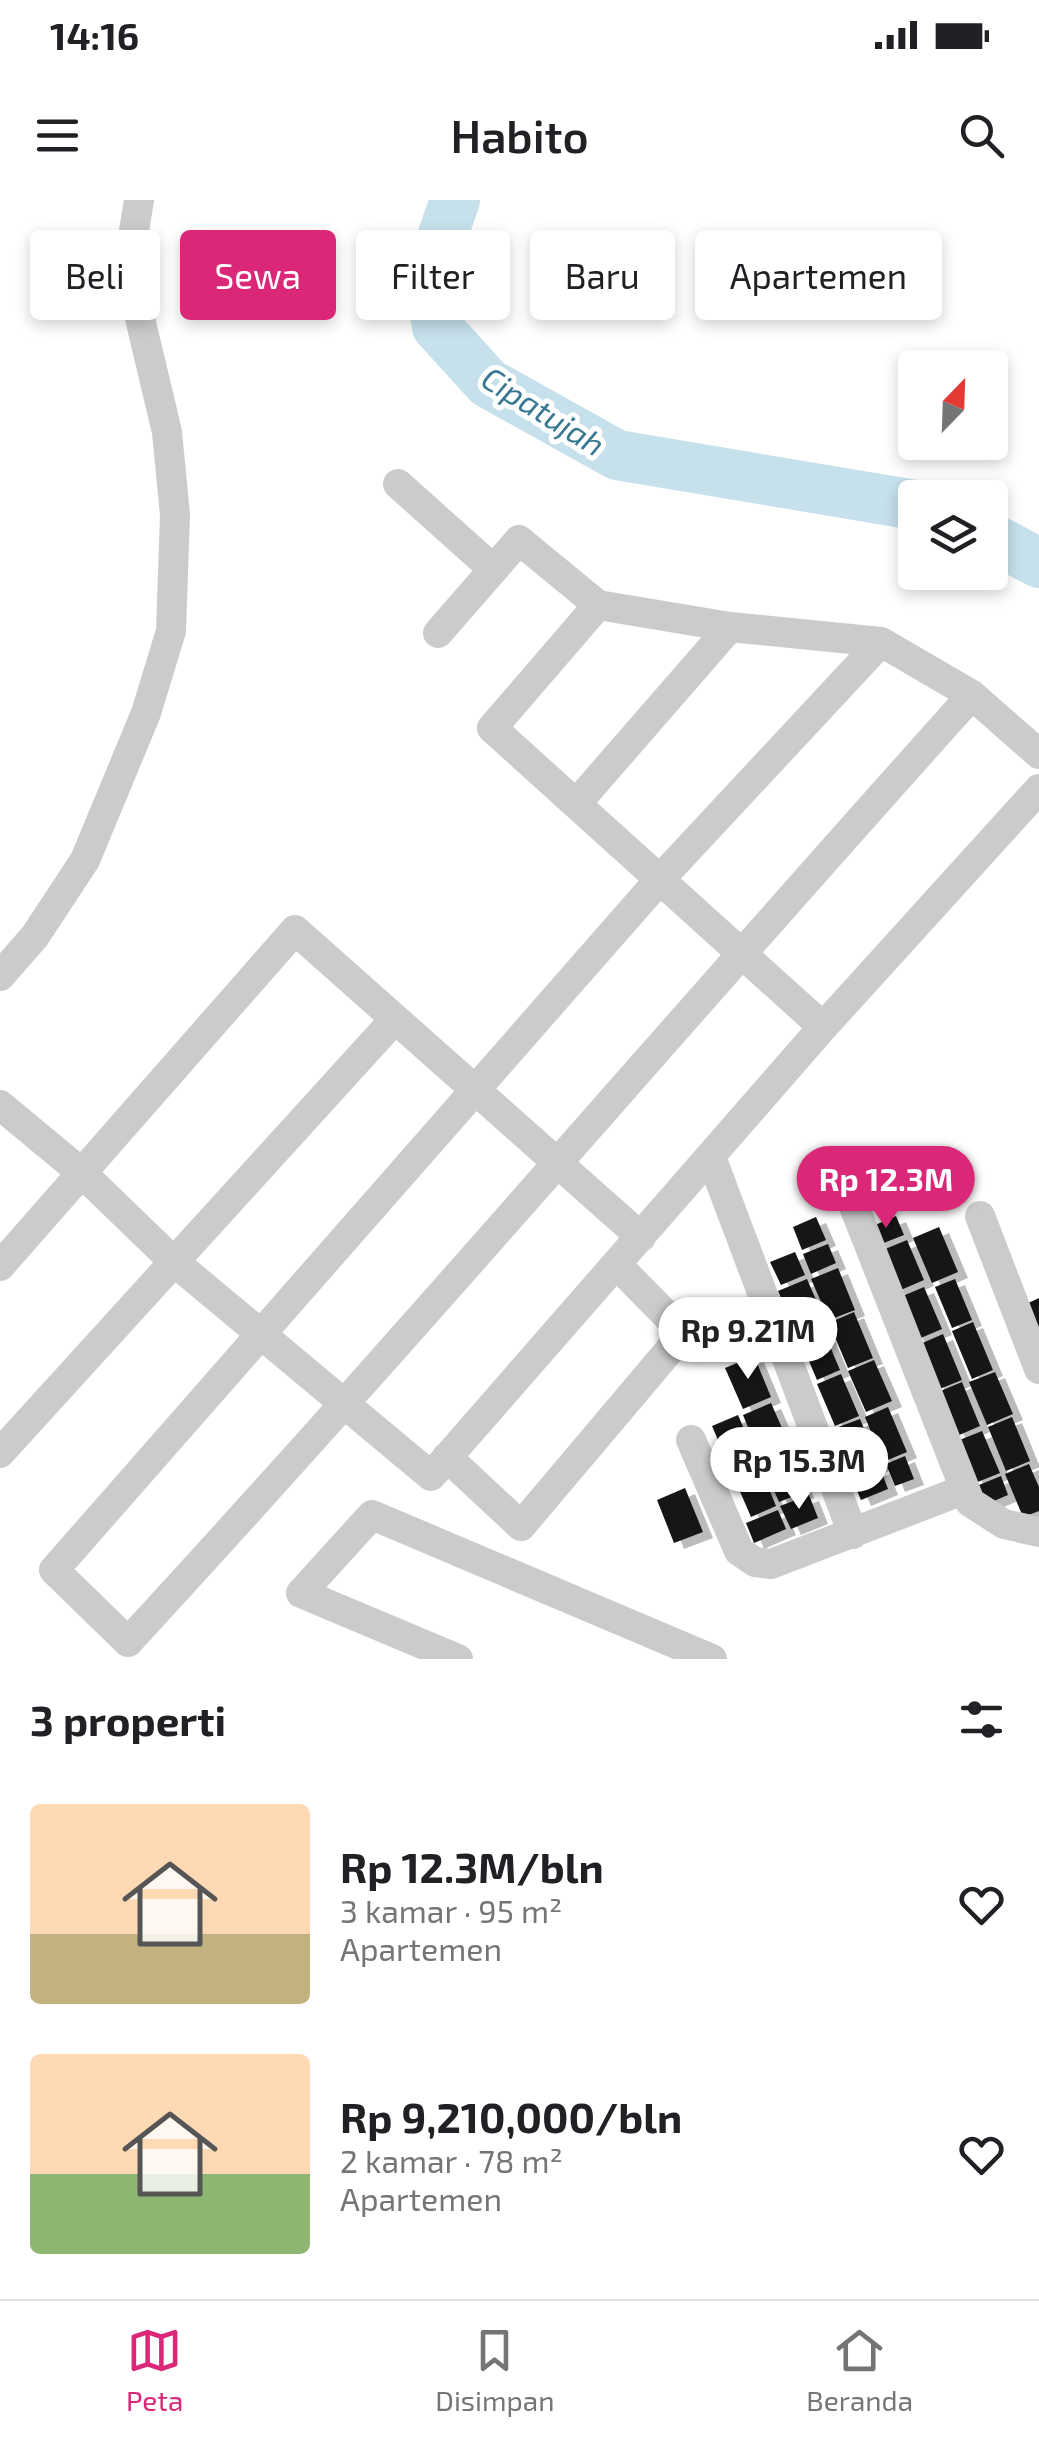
<!DOCTYPE html>
<html lang="id">
<head>
<meta charset="utf-8">
<style>
	:root { --surface:#fff; --page:#f6f6f6; --text:#202124; --muted:#757577; --line:#e0e0e0; --accent:#db2777 }
	body { margin:0; font-family:"Exo 2",sans-serif; background:var(--page); color:var(--text); height:100vh; display:flex; flex-direction:column; font-size:38px; white-space:nowrap }
	* { box-sizing:border-box; margin:0 }
	p { font-size:32px; color:var(--muted) }
	.icon { flex:none; width:55px; height:55px; fill:none; stroke:currentColor; stroke-width:2; stroke-linecap:round; stroke-linejoin:round }
	.map { position:relative; height:1459px; overflow:hidden }
	.details { display:flex; flex-direction:column; background:var(--surface); flex:1 }
	.details>* { flex:none }
	.guide { position:absolute; left:30px; top:30px; width:980px; height:90px; display:flex; gap:20px }
	.needle { width:65px; rotate:23deg }
	.controls { position:absolute; left:898px; top:150px; display:grid; gap:20px }
	.controls a { display:grid; place-items:center; width:110px; height:110px; border-radius:10px; background:var(--surface); box-shadow:0 5px 15px #0003; font-size:50px }
	.price { position:absolute; translate:-50% -85px; padding:0 22px; border-radius:35px; background:#fff; color:#222; font-size:32px; line-height:65px; filter:drop-shadow(0 2px 5px #0008) }
	.price::after { content:''; position:absolute; left:50%; top:60px; width:30px; height:22px; margin-left:-15px; background:inherit; clip-path:polygon(0 0,100% 0,50% 100%) }
	.price.on { background:var(--accent); color:#fff }
	ul { padding:0; list-style:none }
	li { display:flex; align-items:center; gap:30px; height:250px; padding:0 30px }
	li span { display:grid; place-items:center; flex:none; width:280px; height:200px; border-radius:10px; color:#555 }
	li>.icon { margin-inline-start:auto }
	span .icon { width:120px; height:120px; fill:#fffc; stroke-width:1 }
	li b { font-size:42px }
	h2 { display:flex; justify-content:space-between; align-items:center; height:120px; padding:0 30px; font-size:42px }
	.pill { padding:0 35px; border-radius:10px; background:var(--surface); box-shadow:0 5px 15px #0003; font-size:35px; line-height:90px }
	.pill.on { background:var(--accent); color:#fff }
	.status { display:flex; justify-content:space-between; align-items:center; height:70px; padding:0 50px; background:var(--surface); direction:ltr }
	.status svg { height:28px; fill:currentColor }
	header { display:flex; justify-content:space-between; align-items:center; height:130px; padding:0 30px; background:var(--surface); font-size:45px; font-weight:600 }
	.dock { display:flex; justify-content:space-around; align-items:center; height:140px; border-top:2px solid var(--line); background:var(--surface); font-size:28px; color:var(--muted) }
	.dock a { display:grid; justify-items:center; gap:5px }
	.dock .on { color:var(--accent) }
	.map>svg:first-child { display:block }
</style>
</head>
<body>
<div class="status"><b>14:16</b><svg viewBox="0 0 49 12"><path d="M0 12V9h3v3zM5 12V6h3v6zM10 12V3h3v9zM15 12V0h3v12zM26 1h20v11H26zM47 4h2v5h-2z"/></svg></div>
<header><svg class="icon" aria-label="menu" viewBox="0 0 24 24"><path d="M4 6h16M4 12h16M4 18h16"/></svg>Habito<svg class="icon" aria-label="search" viewBox="0 0 24 24"><circle cx="10" cy="10" r="6"/><path d="M15 15l6 6"/></svg></header>
<div class="map">
<svg width="1039" height="1459" viewBox="0 0 1039 1459">
	<defs>
		<filter id="shadow"><feDropShadow dx="10" dy="6" stdDeviation="0" flood-color="#0004"/></filter>
	</defs>
	<rect width="100%" height="100%" fill="#fff"/>
	<g fill="none" stroke-linecap="round" stroke-linejoin="round">
		<path stroke="#c6e1ec" stroke-width="50" d="M455 0 429 75 437 127 488 183 617 255 915 305
			M990 337 1039 363"/>
	</g>
	<path fill="#151515" filter="url(#shadow)" d="M896 1016 904 1035 876 1046 868 1028Z
		M816 1017 826 1040 802 1050 793 1027Z
		M939 1027 958 1072 932 1083 913 1038Z
		M907 1040 924 1080 896 1092 878 1052Z
		M828 1044 836 1063 811 1074 803 1054Z
		M795 1052 805 1075 781 1085 770 1062Z
		M838 1068 855 1110 829 1120 811 1079Z
		M807 1079 826 1123 797 1135 778 1091Z
		M955 1079 972 1120 952 1128 935 1087Z
		M924 1087 942 1129 916 1140 898 1098Z
		M1039 1098V1136L1026 1104Z
		M854 1112 873 1158 848 1168 829 1123Z
		M973 1122 993 1170 972 1179 952 1131Z
		M823 1130 840 1170 817 1180 800 1140Z
		M943 1134 962 1180 937 1190 918 1145Z
		M754 1156 771 1197 743 1209 725 1168Z
		M874 1160 892 1201 866 1212 848 1171Z
		M995 1172 1013 1214 987 1225 969 1182Z
		M841 1174 859 1216 835 1226 817 1184Z
		M962 1182 980 1226 957 1236 938 1192Z
		M771 1203 789 1244 760 1256 743 1215Z
		M888 1207 907 1252 883 1262 865 1217Z
		M738 1215 757 1259 731 1270 712 1226Z
		M1012 1217 1030 1261 1006 1271 988 1227Z
		M860 1219 879 1265 853 1276 833 1229Z
		M982 1231 1000 1273 975 1283 957 1241Z
		M788 1252 804 1292 779 1302 762 1262Z
		M905 1256 914 1279 895 1286 886 1264Z
		M758 1262 776 1306 751 1317 732 1273Z
		M1029 1264 1039 1287V1311L1023 1317 1005 1274Z
		M880 1268 888 1289 861 1300 852 1279Z
		M1001 1276 1008 1295 982 1306 974 1287Z
		M685 1288 703 1332 674 1343 657 1300Z
		M809 1295 818 1318 791 1329 780 1306Z
		M778 1310 786 1329 754 1343 746 1323Z"/>
	<g fill="none" stroke-linecap="round" stroke-linejoin="round">
		<path stroke="#cbcbcb" stroke-width="30" d="M398 284 493 369
			M598 405 492 528 823 827
			M438 433 519 340 598 405 730 427 881 442 972 495 1039 554
			M881 442 661 678 54 1370 128 1442C415 1131 689 809 972 495
			M576 604 730 427
			M0 776 35 736 85 660 146 513 171 431 175 315 167 232 128 68 139 0
			M0 905 82 973 172 1060 431 1276 823 827 1039 589
			M711 957 853 1334
			M837 963 970 1302 1004 1324 1039 1332
			M980 1016 1039 1169
			M0 1066 295 730 641 1037
			M691 1240 739 1351 755 1362 771 1364 963 1290
			M0 1253 395 819
			M447 1257 521 1326 684 1133 617 1065
			M458 1459 301 1393 372 1315 712 1459"/>
	</g>
	<g text-anchor="middle" dominant-baseline="central" stroke-width="10" stroke-linejoin="round" paint-order="stroke">
		<g font-size="32" font-style="italic" fill="#397892" stroke="#fff">
			<text transform="translate(544 210) rotate(32)">Cipatujah</text>
		</g>
	</g>
</svg>
<div class="controls">
<a><svg class="needle" viewBox="-14 -14 28 28"><path d="M0-13l5 13h-10z" fill="#e53935"/><path d="M0 13l5-13h-10z" fill="#757577"/></svg></a>
<a><svg class="icon" aria-label="layers" viewBox="0 0 24 24"><path d="M12 4l9 5-9 5-9-5zM3 14l9 5 9-5"/></svg></a>
</div>
<b class="price on" style="left:886px;top:1031px">Rp 12.3M</b>
<b class="price" style="left:748px;top:1182px">Rp 9.21M</b>
<b class="price" style="left:799px;top:1312px">Rp 15.3M</b>
<div class="guide">
<a class="pill">Beli</a>
<a class="pill on">Sewa</a>
<a class="pill">Filter</a>
<a class="pill">Baru</a>
<a class="pill">Apartemen</a>
</div>
</div>
<section class="details">
<h2>3 properti<svg class="icon" aria-label="filters" viewBox="0 0 24 24"><path d="M4 7h16M4 17h16"/><circle cx="9" cy="7" r="2"/><circle cx="15" cy="17" r="2"/></svg></h2>
<ul>
<li><span style="background:linear-gradient(#ffd9b3 65%,#c2b280 0)"><svg class="icon" aria-label="home" viewBox="0 0 24 24"><path d="M3 11l9-7 9 7M6 9v11h12V9"/></svg></span><div><b>Rp 12.3M/bln</b><p>3 kamar · 95 m²</p><p>Apartemen</p></div><svg class="icon" aria-label="heart" viewBox="0 0 24 24"><path d="M12 20l-8-8c-3-5 5-10 8-4 3-6 11-1 8 4z"/></svg></li>
<li><span style="background:linear-gradient(#ffd9b3 60%,#8fb573 0)"><svg class="icon" aria-label="home" viewBox="0 0 24 24"><path d="M3 11l9-7 9 7M6 9v11h12V9"/></svg></span><div><b>Rp 9,210,000/bln</b><p>2 kamar · 78 m²</p><p>Apartemen</p></div><svg class="icon" aria-label="heart" viewBox="0 0 24 24"><path d="M12 20l-8-8c-3-5 5-10 8-4 3-6 11-1 8 4z"/></svg></li>
</ul>
</section>
<nav class="dock">
<a class="on"><svg class="icon" aria-label="map" viewBox="0 0 24 24"><path d="M3 6l6-2 6 2 6-2v14l-6 2-6-2-6 2zM9 4v14M15 6v14"/></svg>Peta</a>
<a><svg class="icon" aria-label="saved" viewBox="0 0 24 24"><path d="M7 4h10v16l-5-4-5 4z"/></svg>Disimpan</a>
<a><svg class="icon" aria-label="home" viewBox="0 0 24 24"><path d="M3 11l9-7 9 7M6 9v11h12V9"/></svg>Beranda</a>
</nav>
</body>
</html>
